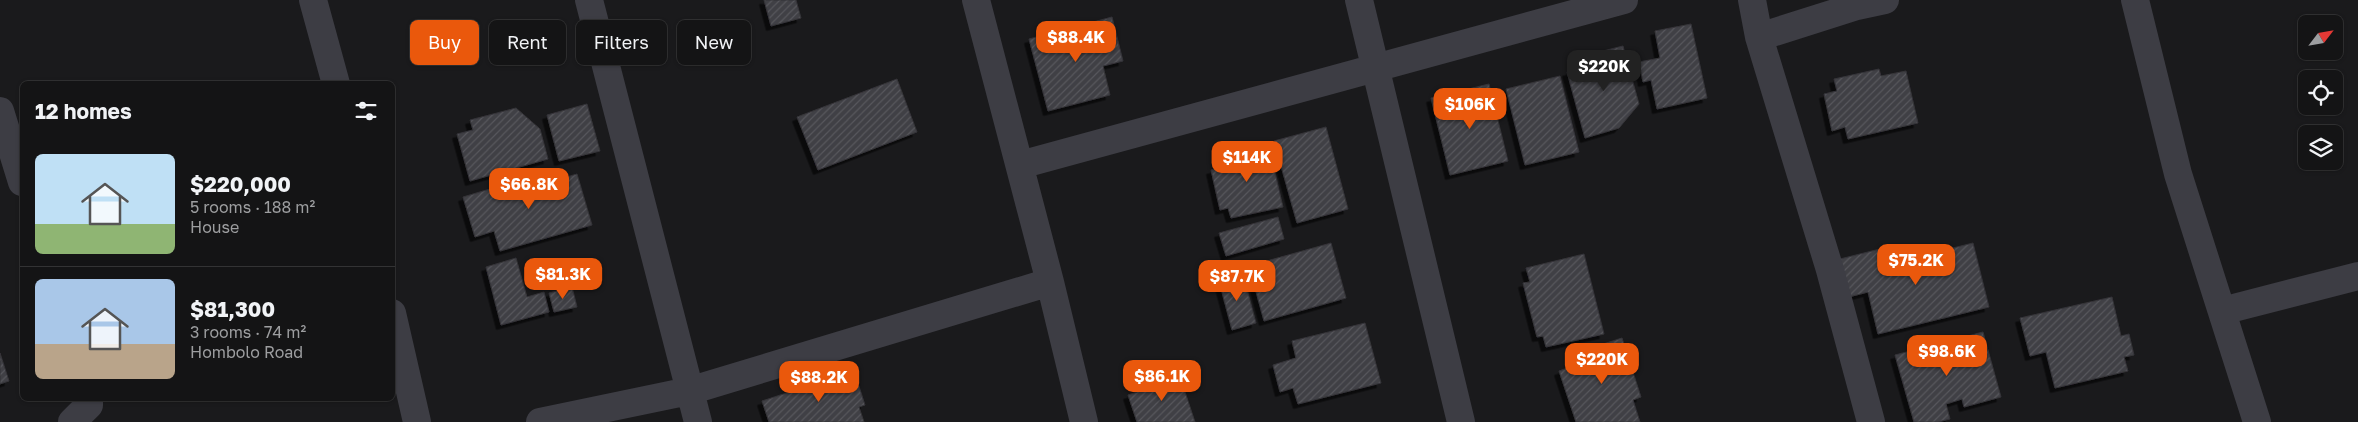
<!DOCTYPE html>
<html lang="en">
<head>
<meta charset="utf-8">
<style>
	:root { --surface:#141415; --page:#212122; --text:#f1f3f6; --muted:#9d9ea0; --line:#333334; --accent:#ea580c }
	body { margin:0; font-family:"Golos Text",sans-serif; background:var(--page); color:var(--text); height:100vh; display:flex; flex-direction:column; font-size:19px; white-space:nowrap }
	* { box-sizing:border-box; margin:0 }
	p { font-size:16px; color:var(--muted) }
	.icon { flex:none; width:28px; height:28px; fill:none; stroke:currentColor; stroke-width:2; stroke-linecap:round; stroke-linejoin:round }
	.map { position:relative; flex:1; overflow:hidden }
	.details { position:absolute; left:20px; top:81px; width:375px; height:320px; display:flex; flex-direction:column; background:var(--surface); border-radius:8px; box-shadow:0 1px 4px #0004,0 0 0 1px var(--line) }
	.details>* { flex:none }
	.banner { position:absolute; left:410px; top:20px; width:475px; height:45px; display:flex; gap:10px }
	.needle { width:32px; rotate:59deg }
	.fabs { position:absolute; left:2298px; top:15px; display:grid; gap:10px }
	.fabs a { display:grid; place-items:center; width:45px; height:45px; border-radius:8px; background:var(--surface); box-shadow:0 1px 4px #0004,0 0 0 1px var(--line); font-size:25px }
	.price { position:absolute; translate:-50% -42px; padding:0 11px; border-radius:10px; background:var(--accent); color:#fff; font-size:16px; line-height:32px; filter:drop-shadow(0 1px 2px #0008) }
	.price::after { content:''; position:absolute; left:50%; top:30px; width:15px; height:11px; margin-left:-8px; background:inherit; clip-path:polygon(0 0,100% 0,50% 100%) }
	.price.active { background:#222; color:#fff }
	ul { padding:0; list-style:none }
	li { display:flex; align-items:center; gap:15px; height:125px; padding:0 15px }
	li+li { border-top:1px solid var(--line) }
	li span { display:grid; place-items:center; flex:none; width:140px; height:100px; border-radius:8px; color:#555 }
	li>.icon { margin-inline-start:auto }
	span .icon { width:60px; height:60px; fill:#fffc; stroke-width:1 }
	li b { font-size:21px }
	h2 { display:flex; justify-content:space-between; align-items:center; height:60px; padding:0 15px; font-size:21px }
	.pill { padding:0 18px; border-radius:8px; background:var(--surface); box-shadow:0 1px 4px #0004,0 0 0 1px var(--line); font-size:18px; line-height:45px }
	.pill.active { background:var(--accent); color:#fff }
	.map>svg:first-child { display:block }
</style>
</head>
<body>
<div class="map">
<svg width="2358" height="422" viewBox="0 0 2358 422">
	<defs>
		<pattern id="building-hatch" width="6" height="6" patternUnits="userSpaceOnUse" patternTransform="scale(1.25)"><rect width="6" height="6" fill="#3f3f44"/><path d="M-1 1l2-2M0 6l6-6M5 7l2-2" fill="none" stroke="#58585d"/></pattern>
		<filter id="shadow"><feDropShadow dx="-4.5" dy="4.5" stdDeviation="0" flood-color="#0009"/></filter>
	</defs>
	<rect width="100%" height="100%" fill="#1a1a1c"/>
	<path fill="url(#building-hatch)" stroke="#353439" filter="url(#shadow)" d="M764 0H796L801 18 771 26Z
		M1112 17 1123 61 1103 66 1110 95 1048 111 1029 39Z
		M1691 24 1707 98 1657 109 1651 80 1643 82 1639 62 1660 58 1655 31Z
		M1623 46 1639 104 1619 128 1585 138 1567 72 1594 64 1591 54Z
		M1879 69 1881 76 1906 71 1918 123 1848 139 1845 127 1832 131 1824 94 1837 91 1834 79Z
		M1560 76 1579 152 1525 165 1506 89Z
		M897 79 917 132 818 170 797 117Z
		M1489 84 1508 161 1450 175 1431 98Z
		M587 104 600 151 559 161 547 115Z
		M516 108 540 129 548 159 470 181 457 134 473 130 470 120Z
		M1326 127 1348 209 1297 223 1274 141Z
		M1269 147 1283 207 1231 218 1228 208 1220 210 1211 170 1219 168 1217 159Z
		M554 170 556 180 577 174 592 225 500 251 494 231 475 237 463 197Z
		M1278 217 1284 239 1226 256 1219 233Z
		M1331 243 1346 298 1264 321 1249 266Z
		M1973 243 1989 307 1878 334 1868 292 1845 298 1836 260 1880 249 1886 274 1900 270 1901 261Z
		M1584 254 1604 334 1546 347 1543 336 1537 337 1523 283 1530 282 1526 268Z
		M516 258 527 297 544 292 549 312 501 325 486 267Z
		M1243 274 1256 323 1232 330 1219 281Z
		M572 287 577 307 554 312 549 293Z
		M2112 297 2121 336 2129 334 2134 355 2124 357 2128 371 2055 388 2046 352 2030 356 2020 318Z
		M1365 323 1381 383 1298 404 1293 388 1280 392 1273 365 1296 358 1292 341Z
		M1983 332 2001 397 1964 407 1962 399 1946 404 1950 419 1938 422H1914L1895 355Z
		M1622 338 1641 397 1633 400 1640 422H1576L1559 371 1576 365 1572 354Z
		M0 353 9 381 0 384Z
		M854 371 865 405 859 407 864 422H769L762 401Z
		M1161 377 1163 382 1180 377 1195 422H1137L1128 395 1143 390 1141 383Z"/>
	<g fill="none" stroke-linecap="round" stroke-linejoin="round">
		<path stroke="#3d3d44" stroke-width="28" d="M313 0 336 84
			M589 0 698 422
			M976 0 1050 282 1084 422
			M1359 0 1461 422
			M1752 0 1759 37 1830 270 1871 422
			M2135 0 2178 174 2257 422
			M1759 37 1857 6 1885 0
			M0 111 22 182
			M1020 165 1624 0
			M2222 311 2358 276
			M392 313 417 422
			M72 422 89 405V399
			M540 422 689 391 1050 282"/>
	</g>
</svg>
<div class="fabs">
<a><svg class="needle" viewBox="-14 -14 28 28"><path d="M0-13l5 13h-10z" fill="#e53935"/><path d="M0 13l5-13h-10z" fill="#9d9ea0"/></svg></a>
<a><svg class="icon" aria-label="locate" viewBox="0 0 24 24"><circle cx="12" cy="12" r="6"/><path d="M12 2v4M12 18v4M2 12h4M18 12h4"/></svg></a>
<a><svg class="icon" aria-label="layers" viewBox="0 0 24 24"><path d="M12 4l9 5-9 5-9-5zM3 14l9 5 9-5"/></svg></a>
</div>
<b class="price" style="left:1076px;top:63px">$88.4K</b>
<b class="price active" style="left:1604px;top:92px">$220K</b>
<b class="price" style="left:1470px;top:130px">$106K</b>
<b class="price" style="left:1247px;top:183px">$114K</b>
<b class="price" style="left:529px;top:210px">$66.8K</b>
<b class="price" style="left:1916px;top:286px">$75.2K</b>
<b class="price" style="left:563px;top:300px">$81.3K</b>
<b class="price" style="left:1237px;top:302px">$87.7K</b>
<b class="price" style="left:1947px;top:377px">$98.6K</b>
<b class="price" style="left:1602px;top:385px">$220K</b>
<b class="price" style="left:1162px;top:402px">$86.1K</b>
<b class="price" style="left:819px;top:403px">$88.2K</b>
<div class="banner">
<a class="pill active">Buy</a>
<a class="pill">Rent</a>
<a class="pill">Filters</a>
<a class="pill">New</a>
</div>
<section class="details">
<h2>12 homes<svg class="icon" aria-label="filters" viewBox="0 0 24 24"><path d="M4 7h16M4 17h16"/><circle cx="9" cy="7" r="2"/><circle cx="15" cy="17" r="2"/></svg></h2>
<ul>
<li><span style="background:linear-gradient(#bfe0f5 70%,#8fb573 0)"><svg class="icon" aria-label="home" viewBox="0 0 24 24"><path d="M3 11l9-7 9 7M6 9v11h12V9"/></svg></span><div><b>$220,000</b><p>5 rooms · 188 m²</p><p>House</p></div></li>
<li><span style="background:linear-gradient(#a9c7e8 65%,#b9a48a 0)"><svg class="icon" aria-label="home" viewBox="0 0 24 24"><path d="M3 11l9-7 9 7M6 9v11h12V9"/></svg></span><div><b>$81,300</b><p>3 rooms · 74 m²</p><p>Hombolo Road</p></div></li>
</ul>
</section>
</div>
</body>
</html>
